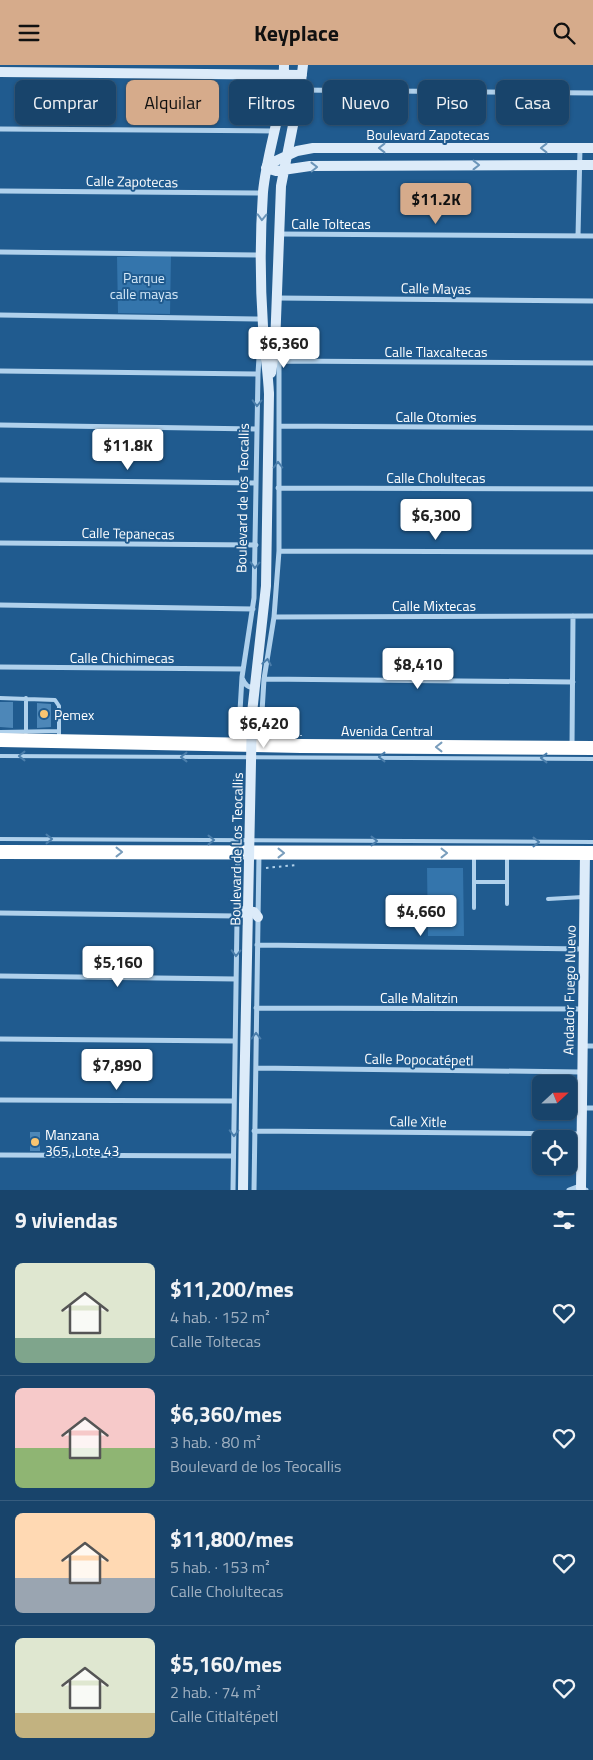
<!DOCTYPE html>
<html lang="es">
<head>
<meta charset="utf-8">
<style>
	:root { --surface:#18446b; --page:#214b71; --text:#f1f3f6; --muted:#9fb0c1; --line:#365c7e; --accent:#d6ab8b }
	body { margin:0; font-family:"Titillium Web",sans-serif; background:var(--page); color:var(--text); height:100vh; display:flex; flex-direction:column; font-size:19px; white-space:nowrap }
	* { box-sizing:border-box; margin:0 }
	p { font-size:16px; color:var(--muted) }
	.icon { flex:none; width:28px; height:28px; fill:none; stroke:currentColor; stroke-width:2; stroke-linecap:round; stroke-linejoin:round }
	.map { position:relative; height:1125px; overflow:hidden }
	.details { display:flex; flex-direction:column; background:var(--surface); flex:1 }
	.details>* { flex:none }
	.guide { position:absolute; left:15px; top:15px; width:564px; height:45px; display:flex; gap:10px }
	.needle { width:32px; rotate:68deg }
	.controls { position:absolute; left:532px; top:1010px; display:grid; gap:10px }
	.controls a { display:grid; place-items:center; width:45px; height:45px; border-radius:8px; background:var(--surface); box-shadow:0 1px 4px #0004,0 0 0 1px var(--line); font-size:25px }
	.price { position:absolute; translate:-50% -42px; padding:0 11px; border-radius:5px; background:#fff; color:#222; font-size:16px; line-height:32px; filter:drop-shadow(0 1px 2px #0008) }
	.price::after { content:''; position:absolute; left:50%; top:30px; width:15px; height:11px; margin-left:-8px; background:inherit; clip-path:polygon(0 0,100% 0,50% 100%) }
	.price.on { background:var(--accent); color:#111 }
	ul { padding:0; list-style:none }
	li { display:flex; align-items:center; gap:15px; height:125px; padding:0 15px }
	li+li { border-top:1px solid var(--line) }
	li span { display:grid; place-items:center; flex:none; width:140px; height:100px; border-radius:8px; color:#555 }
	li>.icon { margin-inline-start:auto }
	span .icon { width:60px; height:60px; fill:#fffc; stroke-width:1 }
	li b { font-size:21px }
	h2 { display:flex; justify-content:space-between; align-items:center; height:60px; padding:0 15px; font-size:21px }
	.chip { padding:0 18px; border-radius:8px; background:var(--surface); box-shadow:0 1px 4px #0004,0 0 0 1px var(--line); font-size:18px; line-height:45px }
	.chip.on { background:var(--accent); color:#111 }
	header { display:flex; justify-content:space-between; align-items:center; height:65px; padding:0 15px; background:var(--accent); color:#111; font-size:22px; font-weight:700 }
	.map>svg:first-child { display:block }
</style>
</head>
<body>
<header><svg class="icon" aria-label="menu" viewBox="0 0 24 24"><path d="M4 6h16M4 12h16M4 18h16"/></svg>Keyplace<svg class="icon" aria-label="search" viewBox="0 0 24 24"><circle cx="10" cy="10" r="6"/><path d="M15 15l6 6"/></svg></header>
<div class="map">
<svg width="593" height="1125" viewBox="0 0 593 1125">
	<rect width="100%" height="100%" fill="#205b8f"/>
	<path fill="#3475ac" d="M171 190 170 249 118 248 117 192Z
		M427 803H463L464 871H428Z"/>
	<path fill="#4d87b8" d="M0 637H13V663L0 662Z
		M37 638 51 639V662L37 663Z
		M30 1067H40V1086H30Z"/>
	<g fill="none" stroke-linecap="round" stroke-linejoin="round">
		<path stroke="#b0d1ec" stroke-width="2" stroke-dasharray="2.5 4" stroke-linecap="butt" d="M277 668H301V671
			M266 803 296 800"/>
		<path stroke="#b0d1ec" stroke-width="4" d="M0 633 55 635 59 641V674
			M0 667 59 666
			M26 668V633
			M0 691 593 694
			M0 774 593 777
			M474 790V843
			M475 817H507
			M548 834 583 832
			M507 839V791"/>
		<path stroke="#b0d1ec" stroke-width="5" d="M300 25 593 28
			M0 64 274 66
			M0 126 263 128
			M279 169 593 171
			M578 171 580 83
			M0 187 261 190
			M278 233 593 236
			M0 250 262 254V256
			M279 296 593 298
			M0 306 258 309
			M0 360 257 364
			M279 361 593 363
			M0 415 256 418
			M278 423 593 424
			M0 478 256 480
			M279 486 593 487
			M0 540 253 544
			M274 552 593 551
			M0 602 243 604
			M242 613C245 620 248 623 256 623
			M264 614 573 617
			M238 680 242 612 254 533 258 309 260 275
			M260 680 264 614 274 552 279 486V296L277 287
			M572 682 573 551
			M0 848 237 851
			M257 880 584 884
			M0 911 236 914
			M256 943 582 944
			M0 974 235 976
			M582 981H593
			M256 1003 581 1007
			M0 1035 234 1036
			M582 1043H593
			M254 1066 582 1069
			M0 1090 233 1091
			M233 1125 238 788
			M254 1125 259 788
			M569 1125 577 1122 586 1125"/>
		<path stroke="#dcebf9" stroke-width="10" d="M0 7 302 10
			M267 100 297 86 313 83H593
			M266 103 276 106 310 101 593 100
			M271 308 275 281 281 121 300 25 303 0
			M269 329C268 306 264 283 263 261 260 217 260 171 263 127 267 84 284 44 284 0
			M237 851 242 846 254 847 258 852
			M581 1123 585 787
			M243 1125 244 1040"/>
		<path stroke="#fff" stroke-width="14" d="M0 675 301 681 593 683
			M0 787 593 788"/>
		<path stroke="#b0d1ec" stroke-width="2" stroke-dasharray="2.5 4" stroke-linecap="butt" d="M261 668H277"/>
		<path stroke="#dcebf9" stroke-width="10" d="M244 1040 252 648 266 521 269 329"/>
	</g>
	<defs><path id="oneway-chevron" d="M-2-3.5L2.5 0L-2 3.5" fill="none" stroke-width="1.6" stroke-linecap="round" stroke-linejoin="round" transform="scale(1.25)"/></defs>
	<g stroke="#6b95b9">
		<use href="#oneway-chevron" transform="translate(382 83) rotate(180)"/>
		<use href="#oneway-chevron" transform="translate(544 83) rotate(180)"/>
		<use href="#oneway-chevron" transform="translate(476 100)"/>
		<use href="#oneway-chevron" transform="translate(314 102) rotate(-1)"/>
		<use href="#oneway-chevron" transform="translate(262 152) rotate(92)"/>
	</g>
	<g stroke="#4b7eab">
		<use href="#oneway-chevron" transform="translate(257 338) rotate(91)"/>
		<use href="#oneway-chevron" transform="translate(278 400) rotate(-90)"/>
		<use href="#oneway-chevron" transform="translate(255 500) rotate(92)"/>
		<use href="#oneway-chevron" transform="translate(267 597) rotate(-80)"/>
		<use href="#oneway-chevron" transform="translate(22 691) rotate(-180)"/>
		<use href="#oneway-chevron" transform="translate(184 692) rotate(180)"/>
		<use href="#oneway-chevron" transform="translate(382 692) rotate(-180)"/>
		<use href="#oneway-chevron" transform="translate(544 693) rotate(-180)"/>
		<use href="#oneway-chevron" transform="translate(49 774)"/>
		<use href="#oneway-chevron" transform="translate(211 775)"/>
		<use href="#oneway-chevron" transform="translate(374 776)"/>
		<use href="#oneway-chevron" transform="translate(536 777)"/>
		<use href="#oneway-chevron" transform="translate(236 888) rotate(91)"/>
		<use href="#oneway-chevron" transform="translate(256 971) rotate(-90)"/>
		<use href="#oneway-chevron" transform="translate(234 1068) rotate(91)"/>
	</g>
	<g stroke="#799dbc">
		<use href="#oneway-chevron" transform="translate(439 682) rotate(-180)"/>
		<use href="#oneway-chevron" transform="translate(119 787)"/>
		<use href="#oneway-chevron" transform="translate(281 788)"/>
		<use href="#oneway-chevron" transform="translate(444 788)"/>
	</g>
	<g fill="#f9c571" stroke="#205b8f" stroke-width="2">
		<circle cx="44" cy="649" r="5"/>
		<circle cx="35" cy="1077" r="5"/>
	</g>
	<g text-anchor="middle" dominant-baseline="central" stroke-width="4" stroke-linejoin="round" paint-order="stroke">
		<g font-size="14" fill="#fff" stroke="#205b8f">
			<text x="428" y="69">Boulevard Zapotecas</text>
			<text transform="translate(132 116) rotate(1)">Calle Zapotecas</text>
			<text x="331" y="158">Calle Toltecas</text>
			<text transform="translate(436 223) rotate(1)">Calle Mayas</text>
			<text x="436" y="286">Calle Tlaxcaltecas</text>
			<text x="436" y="351">Calle Otomies</text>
			<text x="436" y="412">Calle Cholultecas</text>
			<text transform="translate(242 433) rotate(-89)">Boulevard de los Teocallis</text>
			<text transform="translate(128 468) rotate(1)">Calle Tepanecas</text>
			<text x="434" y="540">Calle Mixtecas</text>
			<text x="122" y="592">Calle Chichimecas</text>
			<text x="387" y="665">Avenida Central</text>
			<text transform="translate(236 784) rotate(-89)">Boulevard de Los Teocallis</text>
			<text transform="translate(569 925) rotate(-89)">Andador Fuego Nuevo</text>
			<text x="419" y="932">Calle Malitzin</text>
			<text transform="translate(419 994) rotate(1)">Calle Popocatépetl</text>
			<text transform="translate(418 1056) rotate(1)">Calle Xitle</text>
		</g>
		<g font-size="14" fill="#d5e9f9" stroke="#205b8f">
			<text x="144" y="212">Parque<tspan x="144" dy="16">calle mayas</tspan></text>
		</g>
		<g font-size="14" fill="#fff" stroke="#205b8f" text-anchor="start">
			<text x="54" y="649">Pemex</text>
			<text x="45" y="1069">Manzana<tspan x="45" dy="16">365, Lote 43</tspan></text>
		</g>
	</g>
</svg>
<div class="controls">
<a><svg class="needle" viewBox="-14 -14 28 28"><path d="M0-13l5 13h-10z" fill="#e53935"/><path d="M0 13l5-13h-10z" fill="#9fb0c1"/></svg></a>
<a><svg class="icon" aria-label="locate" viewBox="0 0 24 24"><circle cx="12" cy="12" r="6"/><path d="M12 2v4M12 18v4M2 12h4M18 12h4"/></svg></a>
</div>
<b class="price on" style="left:436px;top:160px">$11.2K</b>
<b class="price" style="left:284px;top:304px">$6,360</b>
<b class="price" style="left:128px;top:406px">$11.8K</b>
<b class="price" style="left:436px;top:476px">$6,300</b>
<b class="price" style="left:418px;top:625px">$8,410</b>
<b class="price" style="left:264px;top:684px">$6,420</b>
<b class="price" style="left:421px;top:872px">$4,660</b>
<b class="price" style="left:118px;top:923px">$5,160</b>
<b class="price" style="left:117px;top:1026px">$7,890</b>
<div class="guide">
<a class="chip">Comprar</a>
<a class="chip on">Alquilar</a>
<a class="chip">Filtros</a>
<a class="chip">Nuevo</a>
<a class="chip">Piso</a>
<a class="chip">Casa</a>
</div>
</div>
<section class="details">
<h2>9 viviendas<svg class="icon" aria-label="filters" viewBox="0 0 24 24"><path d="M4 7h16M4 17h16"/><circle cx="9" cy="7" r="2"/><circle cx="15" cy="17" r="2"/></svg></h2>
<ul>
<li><span style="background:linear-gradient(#dfe7d0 75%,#7fa58c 0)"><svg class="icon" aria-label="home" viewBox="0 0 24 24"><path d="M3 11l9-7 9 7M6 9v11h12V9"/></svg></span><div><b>$11,200/mes</b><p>4 hab. · 152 m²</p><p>Calle Toltecas</p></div><svg class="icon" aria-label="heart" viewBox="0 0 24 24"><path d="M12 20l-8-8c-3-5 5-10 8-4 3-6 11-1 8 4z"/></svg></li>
<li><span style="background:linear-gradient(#f6c9c9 60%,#8fb573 0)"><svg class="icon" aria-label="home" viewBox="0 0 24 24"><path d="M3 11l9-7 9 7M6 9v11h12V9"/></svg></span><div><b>$6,360/mes</b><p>3 hab. · 80 m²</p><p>Boulevard de los Teocallis</p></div><svg class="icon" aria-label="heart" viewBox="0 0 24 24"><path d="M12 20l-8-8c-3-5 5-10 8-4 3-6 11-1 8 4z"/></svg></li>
<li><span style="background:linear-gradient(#ffd9b3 65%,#9aa5b1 0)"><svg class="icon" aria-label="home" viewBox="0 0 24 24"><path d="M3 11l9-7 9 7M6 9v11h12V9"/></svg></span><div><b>$11,800/mes</b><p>5 hab. · 153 m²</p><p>Calle Cholultecas</p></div><svg class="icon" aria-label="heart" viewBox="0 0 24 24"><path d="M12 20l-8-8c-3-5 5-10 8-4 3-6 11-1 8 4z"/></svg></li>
<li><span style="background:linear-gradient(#dfe7d0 75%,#c2b280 0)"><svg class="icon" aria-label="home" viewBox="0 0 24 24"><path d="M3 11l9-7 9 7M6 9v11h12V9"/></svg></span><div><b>$5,160/mes</b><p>2 hab. · 74 m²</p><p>Calle Citlaltépetl</p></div><svg class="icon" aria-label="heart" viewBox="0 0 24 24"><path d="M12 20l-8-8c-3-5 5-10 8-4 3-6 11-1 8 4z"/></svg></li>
</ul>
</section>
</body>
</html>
